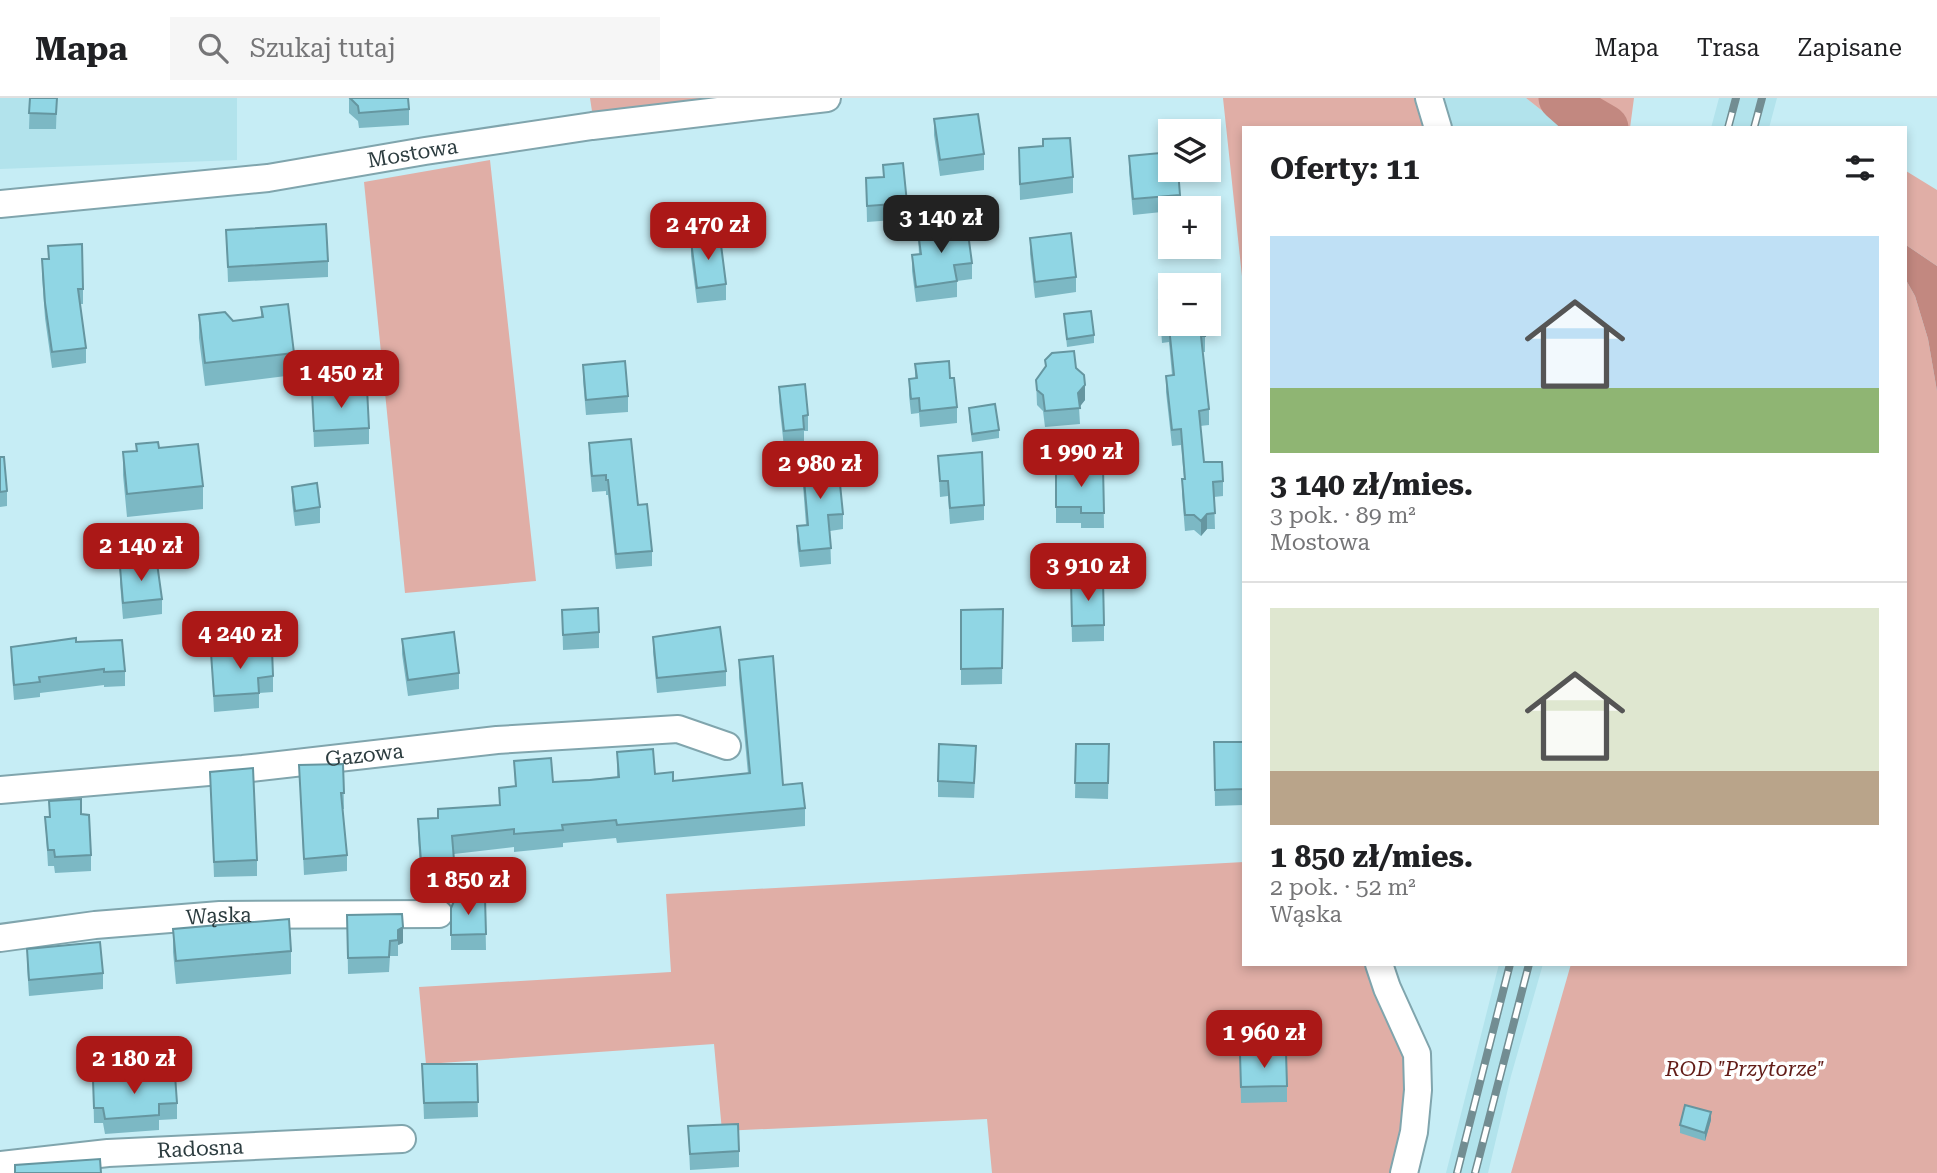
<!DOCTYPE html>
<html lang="pl">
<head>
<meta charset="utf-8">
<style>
	:root { --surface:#fff; --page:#f6f6f6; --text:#202124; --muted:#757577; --line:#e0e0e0; --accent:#ab1817 }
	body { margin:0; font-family:"Roboto Serif",serif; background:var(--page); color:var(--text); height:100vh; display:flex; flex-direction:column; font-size:26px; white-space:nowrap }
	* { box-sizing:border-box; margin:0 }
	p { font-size:23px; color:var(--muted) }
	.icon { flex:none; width:38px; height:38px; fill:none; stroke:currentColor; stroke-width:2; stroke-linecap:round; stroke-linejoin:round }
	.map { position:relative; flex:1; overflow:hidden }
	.drawer { position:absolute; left:1242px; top:28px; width:665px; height:840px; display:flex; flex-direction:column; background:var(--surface); border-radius:0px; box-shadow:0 4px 10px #0003 }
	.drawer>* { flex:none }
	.buttons { position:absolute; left:1158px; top:21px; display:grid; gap:14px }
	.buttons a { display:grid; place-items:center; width:63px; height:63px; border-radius:0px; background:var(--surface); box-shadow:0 4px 10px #0003; font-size:35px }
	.price { position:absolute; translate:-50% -60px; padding:0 16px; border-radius:14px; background:var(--accent); color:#fff; font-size:23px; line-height:46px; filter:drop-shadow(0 2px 4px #0008) }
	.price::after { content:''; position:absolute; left:50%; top:42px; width:21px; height:16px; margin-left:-10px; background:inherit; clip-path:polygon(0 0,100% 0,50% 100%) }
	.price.current { background:#222; color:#fff }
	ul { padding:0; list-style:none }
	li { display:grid; align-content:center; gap:14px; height:371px; padding:0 28px }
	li+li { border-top:2px solid var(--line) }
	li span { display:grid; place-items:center; height:217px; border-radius:0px; color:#555 }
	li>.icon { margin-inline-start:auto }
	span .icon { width:126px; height:126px; fill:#fffc; stroke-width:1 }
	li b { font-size:30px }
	h2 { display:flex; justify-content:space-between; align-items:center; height:84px; padding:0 28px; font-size:30px }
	header { display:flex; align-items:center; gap:42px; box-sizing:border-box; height:98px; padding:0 35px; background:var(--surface); border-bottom:2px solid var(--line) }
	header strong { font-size:33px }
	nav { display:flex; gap:38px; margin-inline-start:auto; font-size:24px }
	.search { width:490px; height:63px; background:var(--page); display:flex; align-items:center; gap:18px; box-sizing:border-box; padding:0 24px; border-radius:0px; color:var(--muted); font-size:26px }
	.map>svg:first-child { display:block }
</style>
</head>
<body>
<header>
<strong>Mapa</strong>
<div class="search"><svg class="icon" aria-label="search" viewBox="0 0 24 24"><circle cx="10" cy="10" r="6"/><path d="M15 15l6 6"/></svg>Szukaj tutaj</div>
<nav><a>Mapa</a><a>Trasa</a><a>Zapisane</a></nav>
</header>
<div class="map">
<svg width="1937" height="1075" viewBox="0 0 1937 1075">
	<rect width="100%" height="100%" fill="#c6edf5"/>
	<path fill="#b2e3ec" d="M0 0H237V62L0 71Z
		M1442 0H1526L1564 30H1453Z
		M1719 0H1777L1769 30H1711Z
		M1499 866H1543L1511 978 1488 1075H1446Z"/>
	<path fill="#e0aea6" d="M590 0H745L593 20Z
		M1223 0H1428L1442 30H1244V197Z
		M1526 0H1634L1630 30H1564Z
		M490 62 536 483 405 495 364 84Z
		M1906 73 1937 92V168L1906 147Z
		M1906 182 1915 198 1928 241 1937 293V1075H1511L1571 866H1906Z
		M1244 764V866H1387L1413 959 1410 1013 1393 1075H992L987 1021 722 1033 714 946 426 966 419 889 671 874 666 796Z"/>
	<path fill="#c28880" d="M1906 147 1937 168V293L1928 241 1915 198 1906 182Z"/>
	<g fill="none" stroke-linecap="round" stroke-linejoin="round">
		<path stroke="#c28880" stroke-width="47" d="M1562 0 1579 15 1605 30"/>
		<g stroke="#80a5ad" stroke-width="30">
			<g id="minor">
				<path d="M1429 0 1438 30"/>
				<path id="s1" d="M0 106 268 80 425 53 592 28 827 0"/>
				<path id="s2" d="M0 692 243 671 497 642 678 631 727 648"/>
				<path id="s3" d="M0 840 95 827 220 817 439 816"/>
				<path d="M1379 866 1387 890 1417 956 1418 992 1414 1034 1404 1075"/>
				<path id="s4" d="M0 1067 108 1055 402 1041"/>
			</g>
		</g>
		<use href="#minor" stroke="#fff" stroke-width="26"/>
		<g stroke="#728d92" stroke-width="8">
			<path id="rail" d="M1728 30 1736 0
				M1754 30 1762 0
				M1457 1075 1510 866
				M1475 1075 1529 866"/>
		</g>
		<use href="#rail" stroke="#fff" stroke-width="5" stroke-dasharray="16" stroke-linecap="butt"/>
	</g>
	<path fill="#7cb8c4" d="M30 0H57L56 31H29Z
		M349 0 409 11V27L359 30 358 23 349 15Z
		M934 21 984 56V72L940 78 934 37Z
		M1019 50 1073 79V95L1020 102Z
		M1129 58 1180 97V110H1171V113L1133 117 1129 74Z
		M883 67 907 105V121L867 124 866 80 883 79Z
		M226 132 328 163V179L228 184Z
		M918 134 972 165V181L957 183V199L916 204 912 173V157H919Z
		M1030 140 1076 179V194L1035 200 1030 156Z
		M691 143 726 186V202L697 205 691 158Z
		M48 148 83 191V206H80L86 250V265L52 270 45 220 42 177V161H48Z
		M1159 202 1205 238V254H1203L1209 311V327L1200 328 1204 364 1223 383V398L1214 399 1215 431H1207L1201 438 1194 432 1185 433 1182 396V381H1184L1181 347 1172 348 1166 294V278L1172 277 1169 244 1162 245Z
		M261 209 294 255V277L205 288 199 240V217L233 223 261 219Z
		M1064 216 1094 237V245L1067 249Z
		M1045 262 1076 270 1085 302 1079 309 1080 326 1045 329 1043 313 1037 307 1036 282 1045 269Z
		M915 266 950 280 957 309V325L920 329 919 315 911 316 909 297V281L915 280Z
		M583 267 628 298V314L586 317 583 282Z
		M779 289 808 317V333H804V347L784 349 779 304Z
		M312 294 369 330V346L314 349Z
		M969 310 999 332V340L972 344 969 318Z
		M589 345 638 407 652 453V468L616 471 608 397H606V393L592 394 589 361Z
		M136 346 203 388V411L127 419 123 377V354L136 353Z
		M938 358 984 407V422L950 426 948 398 940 399Z
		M0 359 7 393V408L0 409Z
		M802 359 843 416V431L830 433 831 466 800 469 797 444V428L806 427 802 374Z
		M1056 369H1103L1104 430H1081V425H1056Z
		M292 389 320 409V425L295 428 292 404Z
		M120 469 162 501V516L123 521 120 485Z
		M1071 497 1104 527V543L1072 544Z
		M1003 511 1002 586 961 587V512Z
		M562 512 599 534V550L563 552Z
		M653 539 726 573V588L657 595 653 554Z
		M402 541 459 575V591L408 598 402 556Z
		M76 544 125 573V588L104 589V587L40 595V599L14 602 11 564V549Z
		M211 555 273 578V594L259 595V610L214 614Z
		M739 562 783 687 805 710V728L617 745 616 740 563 745V749L514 754V749L454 756V780L421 782 418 739V721L438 720 499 707V690L515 688 514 663 553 684 617 679V654L655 676 673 683 748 676 739 580Z
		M1214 644H1244V707L1215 708Z
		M1076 646H1109L1108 701 1075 700Z
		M976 664 974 700 938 699V683Z
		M343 666 344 711H342L347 757V773L304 777 299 667Z
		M210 674 257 762V778L214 779Z
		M81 716 91 757V773L55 775 54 768H48L45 719Z
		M485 800 486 852H451V810Z
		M347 817 403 845 398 847V858H390L389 874 348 876Z
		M173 831 291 853V876L176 886 173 854Z
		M27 851 103 875V891L29 898 27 866Z
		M1240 956 1287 988V1004L1241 1005Z
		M422 966H477L478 1019 424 1021Z
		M93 982 177 1005V1021L159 1022V1032L105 1036 103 1025H94Z
		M1711 1022 1705 1043 1680 1035V1027Z
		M688 1028 739 1053V1069L690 1072Z"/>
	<path fill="#6596a0" d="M1085 287V302L1078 311V295Z
		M1207 416V431L1201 438V423Z
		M403 829V845L398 847V832Z
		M1711 1014V1022L1705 1043V1035Z"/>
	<path fill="#90d6e4" stroke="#6596a0" stroke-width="2" d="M30 0H57L56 16 29 15Z
		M350 0H408L409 11 359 15 358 8Z
		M978 16 984 56 940 62 934 21Z
		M1070 40 1073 79 1020 86 1019 50 1043 48V41Z
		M1171 54V72H1178L1180 97 1133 101 1129 58Z
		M903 65 907 105 867 108 866 80 884 79 883 67Z
		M326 126 328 163 228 169 226 132Z
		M967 128 972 165 954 167 957 183 916 189 912 157 921 156 918 134Z
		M1071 135 1076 179 1035 184 1030 140Z
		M720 139 726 186 697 190 691 143Z
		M82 146 83 191H78L86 250 52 254 45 205 42 161H49L48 148Z
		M1171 200V226H1204L1205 238H1201L1209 311 1199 313 1204 364H1222L1223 383 1213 384 1215 415 1207 416 1201 423 1194 417H1185L1182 381H1185L1181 331 1172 332 1166 278 1174 277 1169 229 1162 230 1159 202Z
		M288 206 294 255 205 265 199 217 225 214 233 223 263 219 261 209Z
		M1091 213 1094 237 1067 241 1064 216Z
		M1074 253 1076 270 1084 277 1085 287 1078 295 1080 310 1045 313 1043 297 1037 292 1036 282 1046 268 1045 262 1052 255Z
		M625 263 628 298 586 302 583 267Z
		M949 263 950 280H954L957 309 920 313 919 300 911 301 909 281 917 280 915 266Z
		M805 286 808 317 803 318 804 331 784 333 779 289Z
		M367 290 369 330 314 333 312 294Z
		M995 306 999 332 972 336 969 310Z
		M631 341 638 407 647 406 652 453 616 456 608 382H606V377L592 378 589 345Z
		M158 344 159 350 198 346 203 388 127 396 123 354 137 353 136 346Z
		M982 354 984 407 950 410 948 383H940L938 358Z
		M837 356 843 416 828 417 831 450 800 453 797 428 808 427 802 359Z
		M0 359H4L7 393 0 394Z
		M1056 369H1103L1104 415H1081V409H1056Z
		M317 385 320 409 295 413 292 389Z
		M157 465 162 501 123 505 120 469Z
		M1103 481 1104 527 1072 528 1071 482Z
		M598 510 599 534 563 537 562 512Z
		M1003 511 1002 570 961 571V512Z
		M720 529 726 573 657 580 653 539Z
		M454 534 459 575 408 582 402 541Z
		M76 540V544L122 542 125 573 104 574V571L39 579 40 584 14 587 11 549Z
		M272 551 273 578 258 580 259 595 214 598 211 555Z
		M773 558 783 687 802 685 805 710 617 727 616 722 562 727 563 732 514 736V731L452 738 454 762 421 764 418 721 438 720V711L500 707 499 690 516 688 514 663 551 660 553 684 590 682 619 679 617 654 653 651 655 676 673 674V683L750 675 739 562Z
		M1214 644H1244V691L1215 692Z
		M939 646 976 648 974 685 938 683Z
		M1076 646H1109L1108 685H1075Z
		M343 666 344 695H341L347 757 304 761 299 667Z
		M253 670 257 762 214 764 210 674Z
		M81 701V716L89 717 91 757 55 759 54 752H48L45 719H50L49 703Z
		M485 800 486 836 451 837V810L455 801Z
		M402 816 403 829 398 832V842L390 843 389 859 348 860 347 817Z
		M289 821 291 853 176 863 173 831Z
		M100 844 103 875 29 882 27 851Z
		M1286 954 1287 988 1241 989 1240 956Z
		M422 966H477L478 1004 424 1005Z
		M175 977 177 1005 159 1006V1017L105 1021 103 1010H94L93 982Z
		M1685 1007 1711 1014 1705 1035 1680 1027Z
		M738 1026 739 1053 690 1056 688 1028Z
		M100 1061 101 1075H15V1067Z"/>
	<g text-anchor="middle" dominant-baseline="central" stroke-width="7" stroke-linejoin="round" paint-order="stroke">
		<g font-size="21" fill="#2c3c3f" stroke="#fff">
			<text stroke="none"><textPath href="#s1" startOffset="416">Mostowa</textPath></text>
			<text stroke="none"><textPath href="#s2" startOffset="366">Gazowa</textPath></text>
			<text stroke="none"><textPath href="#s3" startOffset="220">Wąska</textPath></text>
			<text stroke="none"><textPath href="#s4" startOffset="201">Radosna</textPath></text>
		</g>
		<g font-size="21" font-style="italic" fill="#621c17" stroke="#fff">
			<text x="1745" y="971">ROD "Przytorze"</text>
		</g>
	</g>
</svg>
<div class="buttons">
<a><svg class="icon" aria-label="layers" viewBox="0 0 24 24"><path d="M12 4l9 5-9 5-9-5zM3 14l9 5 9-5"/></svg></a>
<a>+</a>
<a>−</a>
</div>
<b class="price current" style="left:941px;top:157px">3 140 zł</b>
<b class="price" style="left:708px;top:164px">2 470 zł</b>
<b class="price" style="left:341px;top:312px">1 450 zł</b>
<b class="price" style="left:1081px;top:391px">1 990 zł</b>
<b class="price" style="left:820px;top:403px">2 980 zł</b>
<b class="price" style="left:141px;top:485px">2 140 zł</b>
<b class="price" style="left:1088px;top:505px">3 910 zł</b>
<b class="price" style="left:240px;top:573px">4 240 zł</b>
<b class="price" style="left:468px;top:819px">1 850 zł</b>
<b class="price" style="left:1264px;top:972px">1 960 zł</b>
<b class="price" style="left:134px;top:998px">2 180 zł</b>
<section class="drawer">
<h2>Oferty: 11<svg class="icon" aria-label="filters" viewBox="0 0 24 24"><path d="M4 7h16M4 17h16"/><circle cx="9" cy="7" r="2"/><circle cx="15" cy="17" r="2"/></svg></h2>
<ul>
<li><span style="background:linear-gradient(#bfe0f5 70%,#8fb573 0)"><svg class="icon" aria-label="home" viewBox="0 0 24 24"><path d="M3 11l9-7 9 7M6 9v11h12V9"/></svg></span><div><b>3 140 zł/mies.</b><p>3 pok. · 89 m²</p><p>Mostowa</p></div></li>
<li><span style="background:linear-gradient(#dfe7d0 75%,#b9a48a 0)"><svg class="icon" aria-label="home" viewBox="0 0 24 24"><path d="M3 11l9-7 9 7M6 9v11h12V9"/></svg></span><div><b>1 850 zł/mies.</b><p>2 pok. · 52 m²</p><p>Wąska</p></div></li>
</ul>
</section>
</div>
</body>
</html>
